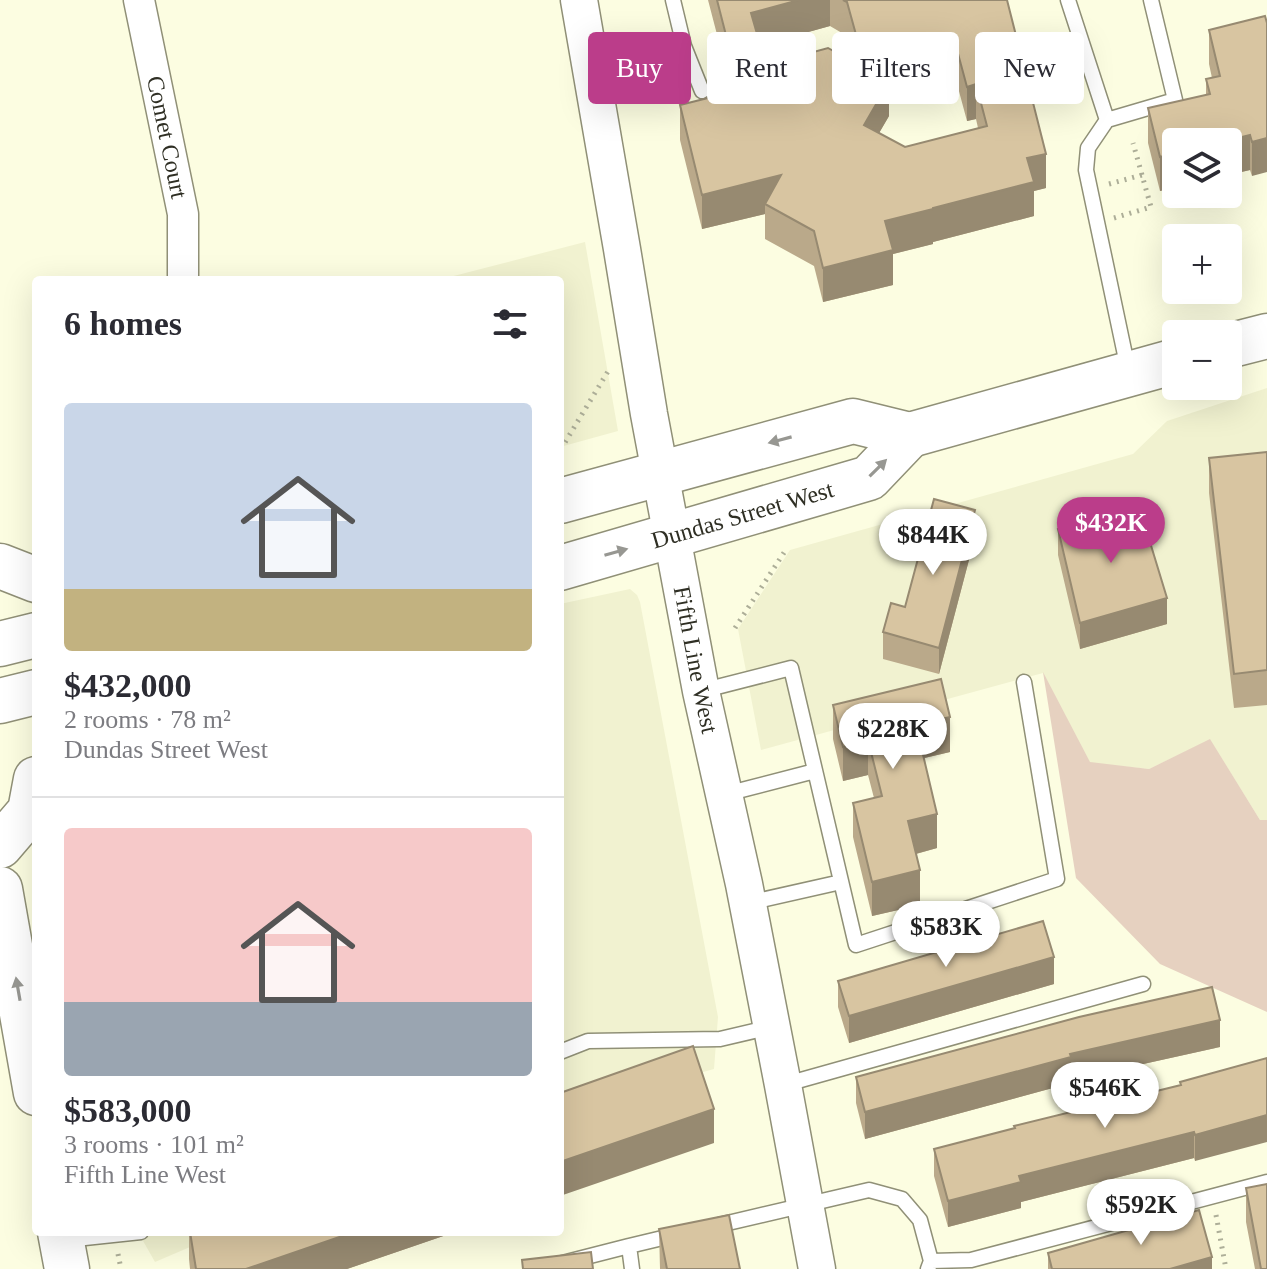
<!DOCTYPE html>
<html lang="en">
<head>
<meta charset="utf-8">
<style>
	:root { --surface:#fff; --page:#f7f7f7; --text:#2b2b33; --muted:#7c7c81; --line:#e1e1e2; --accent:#bb3d8a }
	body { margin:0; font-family:"Times New Roman",serif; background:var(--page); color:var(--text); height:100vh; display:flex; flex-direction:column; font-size:30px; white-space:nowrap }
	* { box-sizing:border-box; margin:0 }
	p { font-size:26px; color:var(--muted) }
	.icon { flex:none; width:44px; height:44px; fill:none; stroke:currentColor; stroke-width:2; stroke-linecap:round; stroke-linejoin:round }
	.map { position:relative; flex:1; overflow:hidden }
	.side { position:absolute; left:32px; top:276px; width:532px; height:960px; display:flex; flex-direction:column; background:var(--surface); border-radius:8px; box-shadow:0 8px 32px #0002 }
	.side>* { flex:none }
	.banner { position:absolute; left:588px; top:32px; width:558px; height:72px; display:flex; gap:16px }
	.tools { position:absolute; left:1162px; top:128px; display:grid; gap:16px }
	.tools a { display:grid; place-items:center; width:80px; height:80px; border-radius:8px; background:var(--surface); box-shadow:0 8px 32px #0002; font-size:40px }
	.price { position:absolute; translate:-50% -68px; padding:0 18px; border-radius:28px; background:#fff; color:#222; font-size:26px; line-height:52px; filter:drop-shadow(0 2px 4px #0008) }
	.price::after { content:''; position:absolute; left:50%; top:48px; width:24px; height:18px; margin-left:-12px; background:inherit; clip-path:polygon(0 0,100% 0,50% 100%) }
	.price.selected { background:var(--accent); color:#fff }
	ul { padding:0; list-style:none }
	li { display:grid; align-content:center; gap:16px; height:424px; padding:0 32px }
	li+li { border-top:2px solid var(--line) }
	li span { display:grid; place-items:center; height:248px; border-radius:8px; color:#555 }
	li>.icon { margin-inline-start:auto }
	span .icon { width:144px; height:144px; fill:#fffc; stroke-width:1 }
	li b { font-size:34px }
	h2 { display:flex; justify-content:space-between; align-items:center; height:96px; padding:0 32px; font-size:34px }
	.pill { padding:0 28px; border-radius:8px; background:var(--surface); box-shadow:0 8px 32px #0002; font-size:28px; line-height:72px }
	.pill.selected { background:var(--accent); color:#fff }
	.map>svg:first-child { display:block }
</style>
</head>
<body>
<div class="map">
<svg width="1267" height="1269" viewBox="0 0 1267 1269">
	<rect width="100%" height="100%" fill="#fcfde1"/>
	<path fill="#f1f2d0" d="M585 242 618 431 560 447V280H438Z
		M1267 388V820H1260L1210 740 1149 769 1090 763 1043 673 761 750 738 629 790 550 1133 454 1167 421Z
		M630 589 637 595 640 602 718 1017 714 1069 560 1112V604Z
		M138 1232H225L155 1262Z"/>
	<path fill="#e6d1c0" d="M1043 672 1090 762 1149 769 1210 739 1260 820H1267V1012L1160 964 1076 878Z"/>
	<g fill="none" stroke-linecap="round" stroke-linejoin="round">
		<g stroke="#909077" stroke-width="17">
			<path id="service" d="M1068 0 1107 120 1088 148 1086 170 1128 369
				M684 46 702 91
				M592 71 684 46 673 0
				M1107 120 1175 100 1151 0
				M701 691 791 668 856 945 1057 879 1024 682
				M726 794 815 771
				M748 903 841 882
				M560 1052 588 1041 720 1039 771 1027
				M783 1085 1143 984
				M715 1226 869 1190 902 1199 920 1220 931 1261 928 1269
				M66 1240 141 1232
				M629 1246 675 1235
				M931 1261 971 1260 1267 1182
				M539 1269 629 1246 632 1269"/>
		</g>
		<g stroke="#909077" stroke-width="33">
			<g id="minor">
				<path id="s1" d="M139 0 183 214V277"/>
			</g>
		</g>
		<g stroke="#909077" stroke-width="39">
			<g id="tertiary">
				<path id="s2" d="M579 0 622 249 649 414 701 691 744 884 783 1085 817 1269"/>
			</g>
		</g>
		<g stroke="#909077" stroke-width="47">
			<g id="primary">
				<path d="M1228 346 1267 336"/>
				<path d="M560 501 853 421 910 435 1176 361"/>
				<path d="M0 566 36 580"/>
				<path id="s3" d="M560 568 869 478 910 435"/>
				<path d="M0 644 36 635"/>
				<path d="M0 701 36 692"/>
				<path d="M0 846 30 811 36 779"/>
				<path d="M0 889 36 1093"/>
				<path d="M60 1232 67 1269"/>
			</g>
		</g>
		<path stroke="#adae98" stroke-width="5" stroke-dasharray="2 6" stroke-linecap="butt" d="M1109 184 1142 175
			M1114 218 1151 207 1133 143
			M561 449 610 368
			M735 628 787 548
			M1216 1215 1226 1269
			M118 1254 121 1269"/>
		<use href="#service" stroke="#fff" stroke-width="14"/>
		<use href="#minor" stroke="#fff" stroke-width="30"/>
		<use href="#tertiary" stroke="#fff" stroke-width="36"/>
		<use href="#primary" stroke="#fff" stroke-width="44"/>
	</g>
	<path fill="#baa98a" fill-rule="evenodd" d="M708 0H1007L1046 188 1034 191V216L933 242V244L893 254V285L823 302 814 266 765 239V214L702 229 680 140V105L732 92ZM830 26 847 36 854 62 766 65 760 45ZM953 69 967 121 976 119 978 128 905 147 879 133 889 116V87Z
		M1265 16 1252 176 1250 170 1160 191 1148 143V108L1206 95V79L1212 78 1209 64V30Z
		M1267 452V705L1234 708 1209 493V458Z
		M1058 529 1167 624 1080 649 1058 555Z
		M975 537 939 674 883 659V632L905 607Z
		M833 705 950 752 924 758 937 848 916 854 920 905 872 916 853 837V803L874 798 868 775 843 781 833 739Z
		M838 981 1054 984 849 1043 838 1007Z
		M1220 1047 1071 1080V1083L865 1139 856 1103V1077Z
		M1267 1058 1195 1161 1194 1158 1021 1202V1208L948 1227 934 1176V1149L1180 1085Z
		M1246 1188 1267 1269H1255L1246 1222Z
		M659 1229 740 1269H660Z
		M189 1232H455L347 1269H190L189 1259Z
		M1048 1253 1212 1269H1048Z"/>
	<path fill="#978a71" d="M799 0H830V26L751 48V13Z
		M953 35V69L889 87V116L864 159 863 60Z
		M976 84V119L967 121V87Z
		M1250 135V170L1228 175V142H1222Z
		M1267 138V172L1252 176V142Z
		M1176 153V187L1160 191V157Z
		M1046 154V188L1034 191V216L933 242V244L893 254V285L823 302V268L885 221 933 208 1027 158Z
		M781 175 765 204V214L702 229V195Z
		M975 510V537L939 674V648Z
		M1167 598V624L1080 649V623Z
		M950 717V752L916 760V725Z
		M868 740V775L843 781V747Z
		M937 814V848L908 856V821Z
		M920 870V905L872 916V882Z
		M1054 957V984L849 1043V1016Z
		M1220 1020V1047L1071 1080V1083L865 1139V1112L1070 1054Z
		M714 1109V1143L560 1196V1162Z
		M1267 1115V1142L1195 1161V1135Z
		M1194 1132V1158L1021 1202V1208L948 1227V1201L1019 1176Z
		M354 1232H455L347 1269H246Z
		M1212 1257V1269H1170Z"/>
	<path fill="#d8c5a1" stroke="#978a71" stroke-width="2" d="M717 0H799L751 13 766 65 828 48 889 82 864 125 905 147 987 126 976 84 967 87 953 35 863 60 847 2 843 0H1007L1046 154 1027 158 1034 182 933 208V209L885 221 893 250 823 268 814 231 765 204 781 175 702 195 680 105 740 90Z
		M1265 16 1267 23V138L1252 142 1250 135 1222 142H1176V153L1160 157 1148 108 1210 94 1206 79 1220 76 1209 30Z
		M1267 452V670L1234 674 1209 458Z
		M934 499 975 510 939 648 883 632 891 603 905 607Z
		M1139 506 1167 598 1080 623 1058 529Z
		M941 679 950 717 916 725 937 814 908 821 920 870 872 882 853 803 882 796 868 740 843 747 833 705Z
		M1043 921 1054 957 849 1016 838 981Z
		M1212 987 1220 1020 1070 1054 1071 1057 865 1112 856 1077 1079 1017Z
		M693 1046 714 1109 560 1162V1093Z
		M1267 1058V1115L1195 1135 1194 1132 1019 1176 1021 1182 948 1201 934 1149 1015 1128 1014 1126 1181 1085 1180 1082Z
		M1267 1184V1269H1261L1246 1188Z
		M1199 1210 1212 1257 1170 1269H1052L1048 1253Z
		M729 1215 740 1269H667L659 1229Z
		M190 1232H354L246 1269H196Z
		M591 1252 593 1269H523L522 1260Z"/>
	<defs><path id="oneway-solid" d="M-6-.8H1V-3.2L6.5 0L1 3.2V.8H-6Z" transform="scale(2)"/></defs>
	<g fill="#979792">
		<use href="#oneway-solid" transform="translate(780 440) rotate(165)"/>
		<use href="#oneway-solid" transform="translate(878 468) rotate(-45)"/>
		<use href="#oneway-solid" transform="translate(616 552) rotate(-16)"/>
		<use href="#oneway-solid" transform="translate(18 989) rotate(-100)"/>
	</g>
	<g text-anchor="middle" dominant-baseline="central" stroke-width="8" stroke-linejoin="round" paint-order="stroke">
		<g font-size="24" fill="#2f2f24" stroke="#fff">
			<text stroke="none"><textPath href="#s1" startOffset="140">Comet Court</textPath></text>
			<text stroke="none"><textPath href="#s3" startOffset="190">Dundas Street West</textPath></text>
			<text stroke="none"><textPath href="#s2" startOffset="670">Fifth Line West</textPath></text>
		</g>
	</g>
</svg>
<div class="tools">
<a><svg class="icon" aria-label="layers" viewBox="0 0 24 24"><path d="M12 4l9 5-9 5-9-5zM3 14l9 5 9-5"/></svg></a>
<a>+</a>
<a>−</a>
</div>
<b class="price selected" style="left:1111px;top:565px">$432K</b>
<b class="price" style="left:933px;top:577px">$844K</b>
<b class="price" style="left:893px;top:771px">$228K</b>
<b class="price" style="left:946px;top:969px">$583K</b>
<b class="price" style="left:1105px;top:1130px">$546K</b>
<b class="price" style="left:1141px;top:1247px">$592K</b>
<div class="banner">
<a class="pill selected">Buy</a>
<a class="pill">Rent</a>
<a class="pill">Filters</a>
<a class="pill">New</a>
</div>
<section class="side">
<h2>6 homes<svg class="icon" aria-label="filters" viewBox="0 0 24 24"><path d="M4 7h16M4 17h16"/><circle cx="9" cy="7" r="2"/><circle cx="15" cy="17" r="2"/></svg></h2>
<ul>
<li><span style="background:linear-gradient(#c9d6e8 75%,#c2b280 0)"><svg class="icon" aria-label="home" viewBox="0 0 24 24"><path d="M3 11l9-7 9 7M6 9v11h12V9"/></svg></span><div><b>$432,000</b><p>2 rooms · 78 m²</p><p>Dundas Street West</p></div></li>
<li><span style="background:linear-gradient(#f6c9c9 70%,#9aa5b1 0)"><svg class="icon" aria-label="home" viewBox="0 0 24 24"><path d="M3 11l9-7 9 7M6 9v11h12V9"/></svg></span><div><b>$583,000</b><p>3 rooms · 101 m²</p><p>Fifth Line West</p></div></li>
</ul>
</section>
</div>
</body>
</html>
